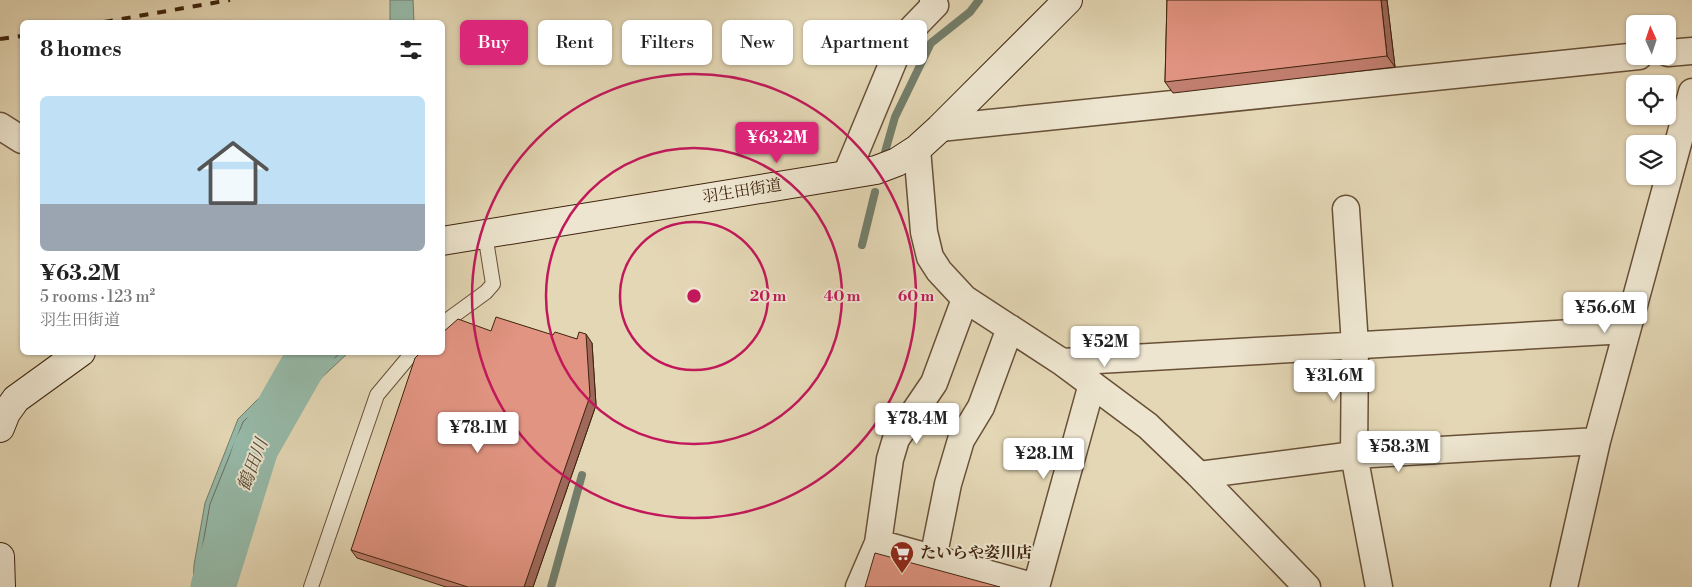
<!DOCTYPE html>
<html lang="en">
<head>
<meta charset="utf-8">
<style>
	:root { --surface:#fff; --page:#f6f6f6; --text:#222; --muted:#767676; --accent:#db2777 }
	body { margin:0; font-family:"Libre Bodoni","Noto Serif JP",serif; background:var(--page); color:var(--text); height:100vh; display:flex; flex-direction:column; font-size:19px; white-space:nowrap }
	* { box-sizing:border-box; margin:0 }
	p { font-size:16px; color:var(--muted) }
	.icon { flex:none; width:28px; height:28px; fill:none; stroke:currentColor; stroke-width:2; stroke-linecap:round; stroke-linejoin:round }
	.map { position:relative; flex:1; overflow:hidden }
	.drawer { position:absolute; left:20px; top:20px; width:425px; height:335px; display:flex; flex-direction:column; background:var(--surface); border-radius:8px; box-shadow:0 1px 4px #0004 }
	.drawer>* { flex:none }
	.guide { position:absolute; left:460px; top:20px; width:475px; height:45px; display:flex; gap:10px }
	.needle { width:32px; rotate:357deg }
	.tools { position:absolute; left:1626px; top:15px; display:grid; gap:10px }
	.tools a { display:grid; place-items:center; width:50px; height:50px; border-radius:8px; background:var(--surface); box-shadow:0 1px 4px #0004; font-size:25px }
	.price { position:absolute; translate:-50% -42px; padding:0 11px; border-radius:5px; background:#fff; color:#222; font-size:16px; line-height:32px; filter:drop-shadow(0 1px 2px #0008) }
	.price::after { content:''; position:absolute; left:50%; top:30px; width:15px; height:11px; margin-left:-8px; background:inherit; clip-path:polygon(0 0,100% 0,50% 100%) }
	.price.selected { background:var(--accent); color:#fff }
	ul { padding:0; list-style:none }
	li { display:grid; align-content:center; gap:10px; height:265px; padding:0 20px }
	li span { display:grid; place-items:center; height:155px; border-radius:8px; color:#555 }
	li>.icon { margin-inline-start:auto }
	span .icon { width:90px; height:90px; fill:#fffc; stroke-width:1 }
	li b { font-size:21px }
	h2 { display:flex; justify-content:space-between; align-items:center; height:60px; padding:0 20px; font-size:21px }
	.tag { padding:0 18px; border-radius:8px; background:var(--surface); box-shadow:0 1px 4px #0004; font-size:18px; line-height:45px }
	.tag.selected { background:var(--accent); color:#fff }
	.map>svg:first-child { display:block }
</style>
</head>
<body>
<div class="map">
<svg width="1692" height="587" viewBox="0 0 1692 587">
	<rect width="100%" height="100%" fill="#e4d7b5"/>
	<filter id="stains"><feTurbulence type="fractalNoise" baseFrequency=".004" numOctaves="4"/><feColorMatrix values="0 0 0 0 .2 0 0 0 0 .09 0 0 0 0 .02 0 0 0 .5 -.17"/></filter>
	<radialGradient id="worn" r=".72"><stop offset=".6" stop-color="#630" stop-opacity="0"/><stop offset="1" stop-color="#630" stop-opacity=".3"/></radialGradient>
	<path fill="#96baa9" stroke="#737e6b" d="M390 0H413L414 22H390Z
		M307 353H348L318 381 279 431 238 490 227 523 225 587H193L194 565 205 503 238 419 283 374Z"/>
	<g fill="none" stroke-linecap="round" stroke-linejoin="round">
		<path stroke="#6a6e5b" stroke-width="1" d="M316 352 313 363 248 425 227 477 228 480 232 479C262 435 292 390 331 352
			M198 587 199 566 210 504 243 422 308 358 310 352
			M204 587 206 566 210 540 213 538 215 540 214 587
			M220 587 222 522 234 488 274 428 314 378 341 352"/>
		<path stroke="#737e6b" stroke-width="8" d="M885 152 895 117 931 43 970 12 979 0
			M862 245 875 192
			M551 587 582 475"/>
		<path stroke="#96baa9" stroke-width="45" d="M213 587 256 448 301 369 313 352"/>
		<g stroke="#685037" stroke-width="16">
			<path id="lane" d="M442 324 486 292 493 284 485 234
				M311 587 377 395 413 352"/>
		</g>
		<g stroke="#685037" stroke-width="29">
			<path id="street" d="M1668 53 1692 51
				M0 126 22 140
				M940 128 1639 56
				M917 149 924 232 930 257 939 271 965 299 1062 362 1148 426 1199 475 1307 587
				M846 175 903 38 935 5 933 0
				M1346 209 1355 345 1354 455 1379 587
				M1062 362 1627 330
				M1199 475 1354 455 1597 441
				M878 543 1036 587
				M933 559 948 484 961 440 981 407 1010 328
				M859 587 878 543 890 459 896 439 934 383 965 299
				M1036 587 1092 384
				M1564 587 1597 441 1692 92"/>
		</g>
		<g stroke="#3e230d" stroke-width="30">
			<path id="secondary" d="M442 241 846 175 876 170 897 162 917 149 940 128 1068 0
				M0 428 6 413 16 399 81 352
				M0 557 1 587"/>
		</g>
		<use href="#lane" stroke="#ede5cf" stroke-width="14"/>
		<use href="#street" stroke="#ede5cf" stroke-width="26"/>
		<use href="#secondary" stroke="#ede5cf" stroke-width="28"/>
		<path stroke="#3e230d" stroke-width="4" stroke-dasharray="9 9" stroke-linecap="butt" d="M104 22 230 0
			M0 39 22 36"/>
	</g>
	<path fill="#c27f70" stroke="#3e230d" d="M1167 0H1387L1395 67 1173 93 1165 82Z
		M491 331 553 335 577 339 592 343 596 405 533 587H446L357 558 351 550Z"/>
	<path fill="#9e685b" stroke="#3e230d" d="M1381 0H1387L1395 67 1387 56Z
		M586 334 592 343 596 405 533 587H524Z"/>
	<path fill="#e29482" stroke="#3e230d" d="M1167 0H1381L1387 56 1165 82Z
		M496 317 553 335 555 332 577 339 579 332 586 334 590 396 524 587H468L351 550 415 358 421 352H442V333L458 319 491 331Z
		M875 553 1000 587H865Z"/>
	<g fill="none" stroke="#c2185b" stroke-width="2.5">
		<circle cx="694" cy="296" r="74"/>
		<circle cx="694" cy="296" r="148"/>
		<circle cx="694" cy="296" r="222"/>
	</g>
	<defs>
		<g id="supermarket-pin" transform="scale(1.25)"><path d="M0 17L-7.5 6A9.5 9.5 0 1 1 7.5 6Z" fill="#8f2418" stroke="#ede5cf"/><path d="M-6-5.5h2.5l.6 2H6L4.5 2H-2.5L-4.4-4H-6ZM-1.5 3.2a1.3 1.3 0 1 0 .1 0ZM3 3.2a1.3 1.3 0 1 0 .1 0Z" fill="#fff"/></g>
	</defs>
	<g fill-rule="evenodd">
		<use href="#supermarket-pin" x="902" y="553"/>
	</g>
	<g text-anchor="middle" dominant-baseline="central" stroke-width="4" stroke-linejoin="round" paint-order="stroke">
		<g font-size="16" fill="#3e230d" stroke="#ede5cf">
			<text transform="translate(742 191) rotate(-9)">羽生田街道</text>
		</g>
		<g font-size="16" font-weight="bold" fill="#3e230d" stroke="#ede5cf" text-anchor="start">
			<text x="920" y="553">たいらや姿川店</text>
		</g>
		<g font-size="18" font-style="italic" fill="#544934" stroke="#ede5cf">
			<text transform="translate(253 465) rotate(-69)">鶴田川</text>
		</g>
	</g>
	<circle cx="694" cy="296" r="8" fill="#c2185b" stroke="#ede5cf" stroke-width="2.5"/>
	<g font-size="15" text-anchor="middle" font-weight="bold" fill="#c2185b" stroke="#ede5cf" stroke-width="4" stroke-linejoin="round" paint-order="stroke">
		<text x="768" y="301">20 m</text>
		<text x="842" y="301">40 m</text>
		<text x="916" y="301">60 m</text>
	</g>
	<rect width="100%" height="100%" filter="url(#stains)"/>
	<rect width="100%" height="100%" fill="url(#worn)"/>
</svg>
<div class="tools">
<a><svg class="needle" viewBox="-14 -14 28 28"><path d="M0-13l5 13h-10z" fill="#e53935"/><path d="M0 13l5-13h-10z" fill="#767676"/></svg></a>
<a><svg class="icon" aria-label="locate" viewBox="0 0 24 24"><circle cx="12" cy="12" r="6"/><path d="M12 2v4M12 18v4M2 12h4M18 12h4"/></svg></a>
<a><svg class="icon" aria-label="layers" viewBox="0 0 24 24"><path d="M12 4l9 5-9 5-9-5zM3 14l9 5 9-5"/></svg></a>
</div>
<b class="price selected" style="left:777px;top:164px">¥63.2M</b>
<b class="price" style="left:1605px;top:334px">¥56.6M</b>
<b class="price" style="left:1105px;top:368px">¥52M</b>
<b class="price" style="left:1334px;top:402px">¥31.6M</b>
<b class="price" style="left:917px;top:445px">¥78.4M</b>
<b class="price" style="left:478px;top:454px">¥78.1M</b>
<b class="price" style="left:1399px;top:473px">¥58.3M</b>
<b class="price" style="left:1044px;top:480px">¥28.1M</b>
<div class="guide">
<a class="tag selected">Buy</a>
<a class="tag">Rent</a>
<a class="tag">Filters</a>
<a class="tag">New</a>
<a class="tag">Apartment</a>
</div>
<section class="drawer">
<h2>8 homes<svg class="icon" aria-label="filters" viewBox="0 0 24 24"><path d="M4 7h16M4 17h16"/><circle cx="9" cy="7" r="2"/><circle cx="15" cy="17" r="2"/></svg></h2>
<ul>
<li><span style="background:linear-gradient(#bfe0f5 70%,#9aa5b1 0)"><svg class="icon" aria-label="home" viewBox="0 0 24 24"><path d="M3 11l9-7 9 7M6 9v11h12V9"/></svg></span><div><b>¥63.2M</b><p>5 rooms · 123 m²</p><p>羽生田街道</p></div></li>
</ul>
</section>
</div>
</body>
</html>
